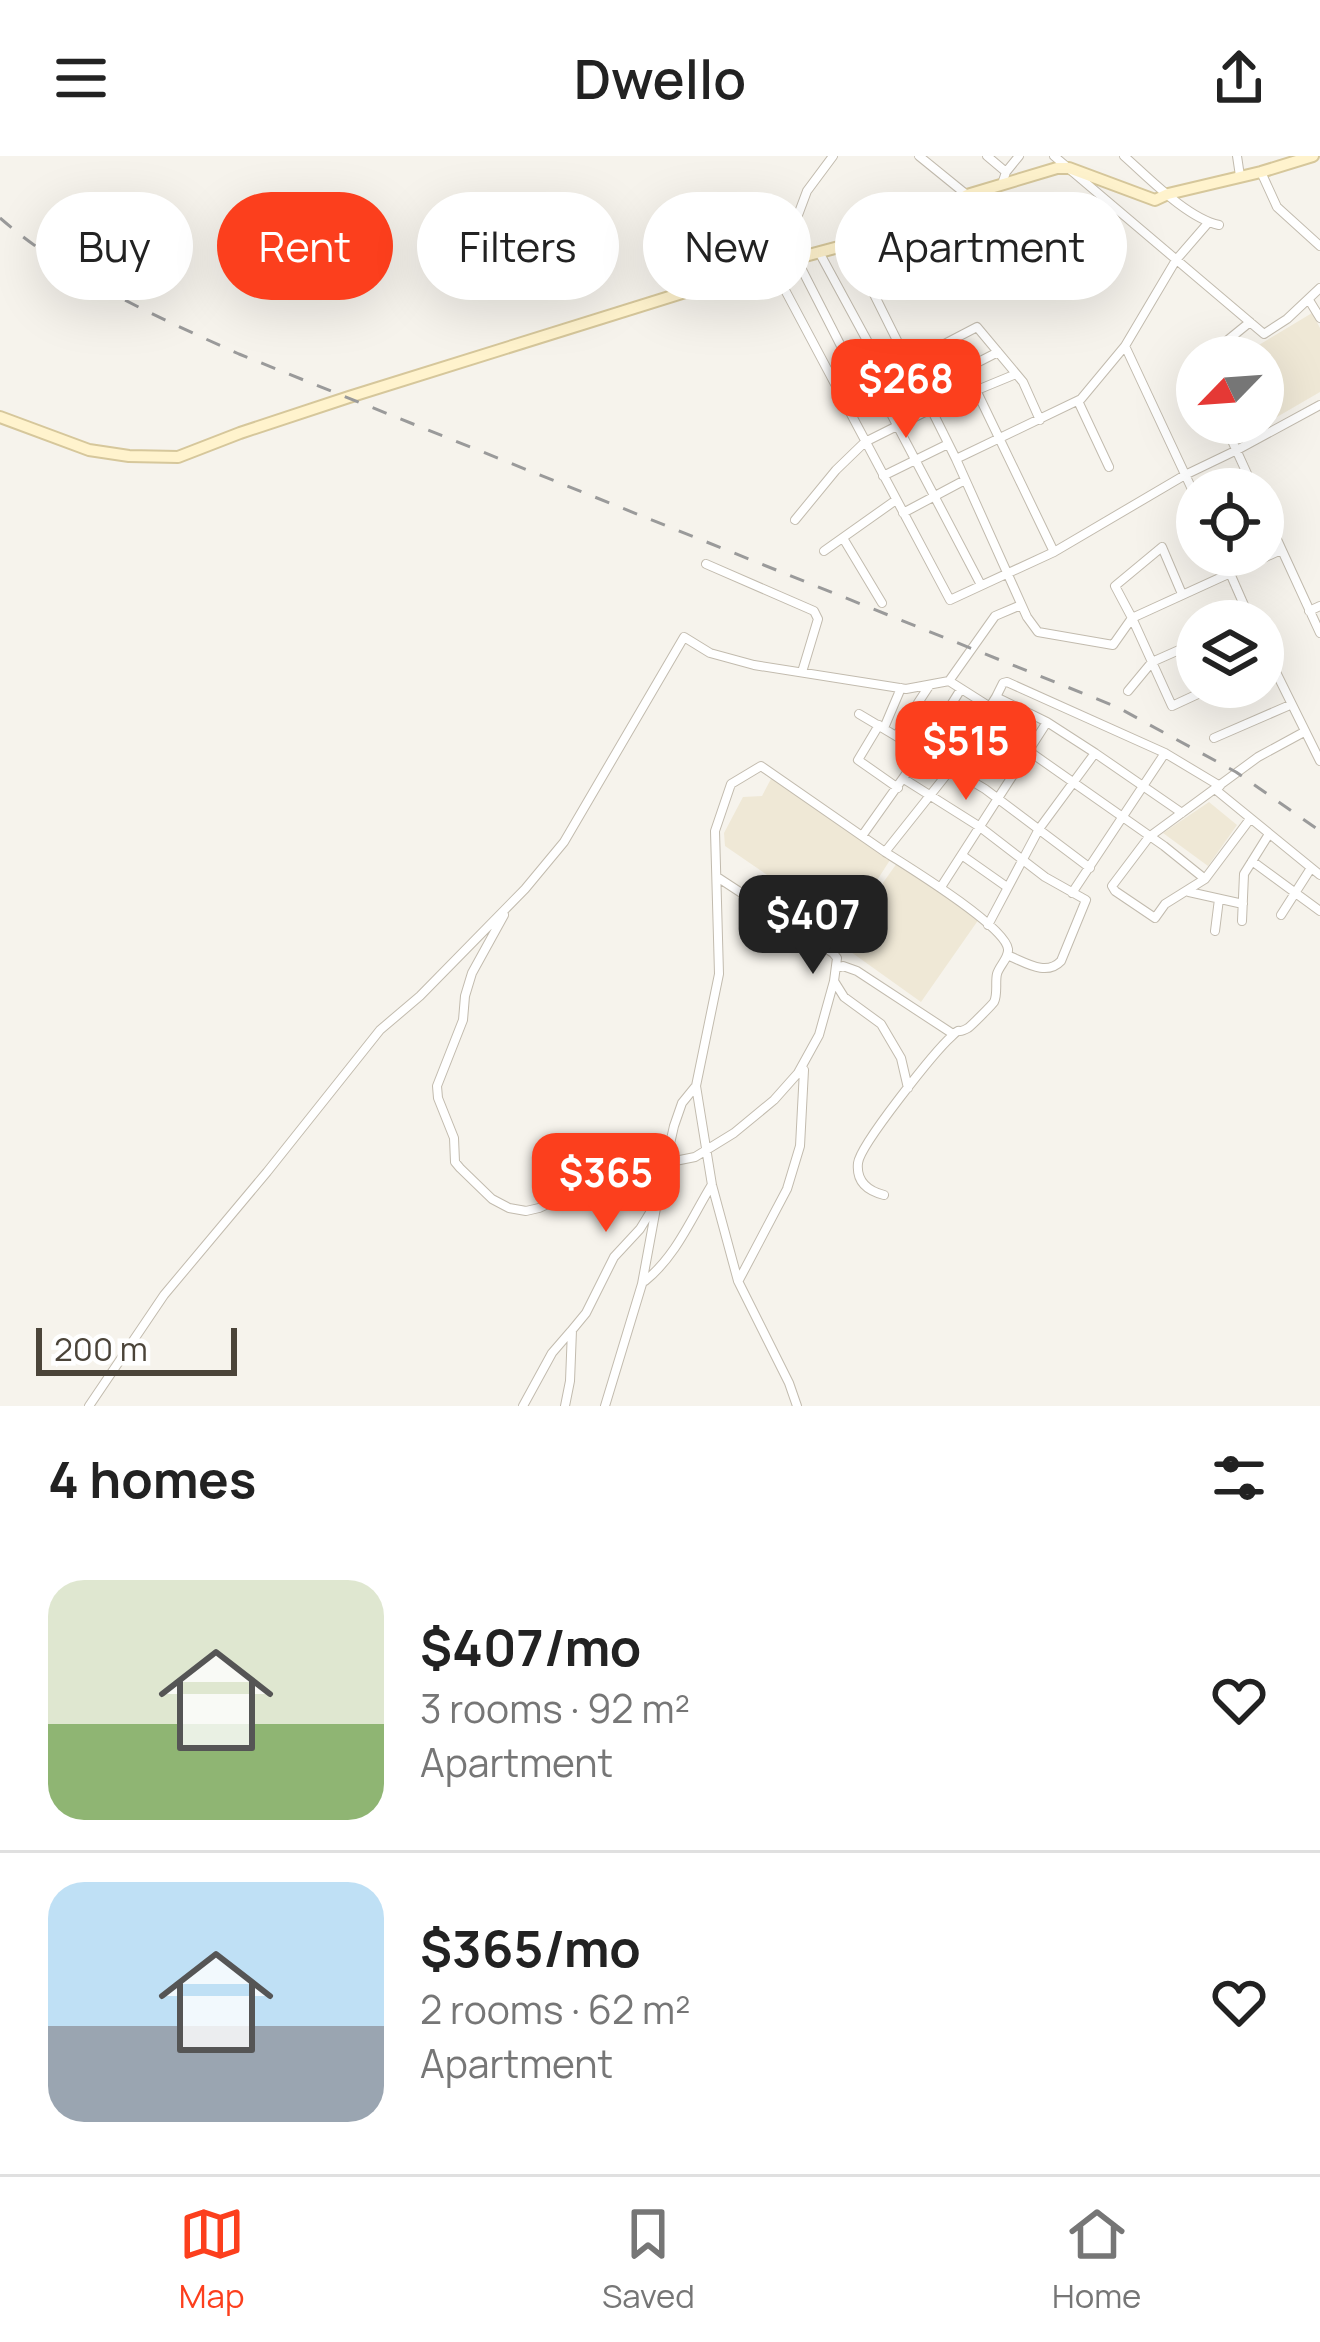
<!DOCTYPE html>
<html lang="en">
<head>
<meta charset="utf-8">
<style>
	:root { --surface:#fff; --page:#f6f6f6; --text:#222; --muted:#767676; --line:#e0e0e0; --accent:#fc3f1d }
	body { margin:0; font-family:Manrope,sans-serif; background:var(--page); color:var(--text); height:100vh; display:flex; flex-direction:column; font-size:45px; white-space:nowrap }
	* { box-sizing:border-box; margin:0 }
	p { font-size:39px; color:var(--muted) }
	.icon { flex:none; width:66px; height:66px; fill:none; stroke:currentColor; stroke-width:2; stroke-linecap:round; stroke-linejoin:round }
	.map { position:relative; height:1250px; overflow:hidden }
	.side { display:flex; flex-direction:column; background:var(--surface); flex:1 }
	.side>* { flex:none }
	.banner { position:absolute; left:36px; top:36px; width:1248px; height:108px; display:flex; gap:24px }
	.needle { width:78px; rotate:245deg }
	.controls { position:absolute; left:1176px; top:180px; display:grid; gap:24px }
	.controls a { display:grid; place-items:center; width:108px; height:108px; border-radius:50%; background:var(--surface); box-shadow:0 12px 48px #0002; font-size:60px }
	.scale { position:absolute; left:36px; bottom:30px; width:201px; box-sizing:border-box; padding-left:12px; border:6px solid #4b4439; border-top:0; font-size:33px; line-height:42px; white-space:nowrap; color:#4b4439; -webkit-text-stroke:9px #fff; paint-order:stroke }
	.price { position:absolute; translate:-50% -102px; padding:0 27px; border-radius:24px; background:var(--accent); color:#fff; font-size:39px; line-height:78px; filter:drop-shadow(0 3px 6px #0008) }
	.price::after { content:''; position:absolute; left:50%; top:72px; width:36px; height:27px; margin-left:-18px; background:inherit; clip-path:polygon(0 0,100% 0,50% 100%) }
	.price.active { background:#222; color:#fff }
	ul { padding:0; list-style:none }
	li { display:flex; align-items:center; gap:36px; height:300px; padding:0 48px }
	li+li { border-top:3px solid var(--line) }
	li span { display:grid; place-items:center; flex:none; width:336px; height:240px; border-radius:36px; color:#555 }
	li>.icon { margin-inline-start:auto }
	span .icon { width:144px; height:144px; fill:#fffc; stroke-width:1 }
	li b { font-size:51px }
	h2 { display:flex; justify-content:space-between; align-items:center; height:144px; padding:0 48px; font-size:51px }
	.chip { padding:0 42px; border-radius:54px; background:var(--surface); box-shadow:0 12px 48px #0002; font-size:42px; line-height:108px }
	.chip.active { background:var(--accent); color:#fff }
	header { display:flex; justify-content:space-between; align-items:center; height:156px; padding:0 48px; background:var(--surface); font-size:54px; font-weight:600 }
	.dock { display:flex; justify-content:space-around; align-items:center; height:168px; border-top:3px solid var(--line); background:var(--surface); font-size:33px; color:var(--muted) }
	.dock a { display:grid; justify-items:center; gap:6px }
	.dock .active { color:var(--accent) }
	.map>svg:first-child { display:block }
</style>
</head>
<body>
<header><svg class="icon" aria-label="menu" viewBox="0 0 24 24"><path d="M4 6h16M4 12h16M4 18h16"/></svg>Dwello<svg class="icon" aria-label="share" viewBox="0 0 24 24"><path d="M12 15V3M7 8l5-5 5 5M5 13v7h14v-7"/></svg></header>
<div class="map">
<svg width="1320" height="1250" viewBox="0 0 1320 1250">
	<rect width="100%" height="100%" fill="#f6f3ec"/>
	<path fill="#efe8d6" d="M1312 157 1320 172V236L1241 282 1233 267H1263V201H1239Z
		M773 619 890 704 846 773 725 690 724 677 743 641 762 640Z
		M1209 646 1237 669 1208 710 1163 677Z
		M897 707 979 763 921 846 851 796 854 768Z"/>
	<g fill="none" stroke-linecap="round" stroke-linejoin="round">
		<g stroke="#c2bbae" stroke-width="10">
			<path id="street" d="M919 0 967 39
				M987 0 1006 16
				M1054 0 1264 178 1287 163 1320 132
				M1124 0C1149 22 1187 62 1219 69
				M1237 0 1240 20
				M1261 16 1277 51 1320 90
				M1002 28 1006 16 1019 0
				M910 72 940 128
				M967 80 969 92 984 121 974 133
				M849 88 956 303 1027 461 1038 476 1113 489 1132 462 1281 394
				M819 96 889 225
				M796 102 865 237
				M928 106 985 86
				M780 107 807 35 833 0
				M775 109 785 134 950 444 1054 396 1185 319 1237 294 1320 249
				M1309 144 1320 162
				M1125 190 1197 344
				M1207 201 1250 166
				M908 207 977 171 1023 226 1040 264
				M877 231 981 429
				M976 234 1054 396
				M922 235 998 196
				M1078 245 1109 311
				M845 248 911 213
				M1224 267 1254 333
				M956 303 1081 243 1125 190 1176 104 1208 67
				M883 320 948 288
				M1263 353 1320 477
				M903 357 965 324
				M795 364 836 314 865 286 931 253 1016 218
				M843 382 882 447
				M824 395 896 344
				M1222 399 1251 465
				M706 408 814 455 818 463 802 516
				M1182 438 1162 391 1115 430 1132 462 1172 550 1213 531
				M1309 455 1320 450
				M1263 490 1320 605
				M949 525 990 551
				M1128 535 1152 506 1197 486
				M996 541 1003 527 1007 526 1165 597 1220 630
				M859 558 985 633 1090 712
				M983 563 1164 690 1205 723
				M879 569 858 604 898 632
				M884 572 901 532
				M897 579 929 530
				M1214 582 1290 549
				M904 623 980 671 1045 721 1086 744 1061 805C1046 821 1025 806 1007 799
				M1216 634 1320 719
				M1250 663 1205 723 1165 748 1155 762 1115 735 1112 730 1149 681 1258 601 1304 576
				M862 680 923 594 961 533
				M963 700 1007 731
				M1252 705 1320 755
				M717 721 833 797 837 802 834 825 844 841 881 868 901 902 908 932
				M941 731 1047 566
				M1189 736 1243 748
				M1072 737 1165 597
				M504 759 472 817 465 840 463 864 437 930 438 942 454 982 455 1006 460 1012 492 1043 509 1052 526 1055 539 1052 615 1017 695 1001 734 977 774 944 798 917 819 879 834 825
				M1281 759 1311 712
				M1242 765 1244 718 1269 678
				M988 769 1039 673 1095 597 1182 657
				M1215 775 1219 743
				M837 812 843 810 857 815 953 878
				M884 1039C868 1035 856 1026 858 1007 860 989 935 895 952 880 962 870 956 879 968 872 971 870 992 849 994 846 998 838 995 826 997 818 999 810 1009 802 1008 793 1005 770 907 710 885 696L951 613 996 541 1047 566 1095 597
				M739 1124 787 1033 800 990 804 914
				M645 1125C676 1100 691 1063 711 1030
				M89 1250 164 1139 267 1016 380 874 420 840 525 733 564 686 684 481 710 497 754 509 906 533 949 525 995 460 1021 449
				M523 1250 552 1197 571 1175
				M565 1250 570 1225 572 1174 586 1157 614 1101 640 1073 657 1045 674 970 682 947 695 931
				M605 1250 642 1128 656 1052
				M797 1250 789 1227 738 1125 712 1029 696 930 719 818 715 675 731 628 761 610 885 696"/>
		</g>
		<g stroke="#d6c79b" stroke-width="14">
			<path id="secondary" d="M0 261 89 294 129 300 178 301 240 277 349 241 775 108 910 72 967 39 1057 12H1069L1155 44 1168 38 1261 16 1313 0"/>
		</g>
		<use href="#street" stroke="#fff" stroke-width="8"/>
		<use href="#secondary" stroke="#fff3cd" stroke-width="10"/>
		<path stroke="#9a9a9a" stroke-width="3" stroke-dasharray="15 15" stroke-linecap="butt" d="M0 62C69 122 157 161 239 198L1117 551 1236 616 1320 675"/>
	</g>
</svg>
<div class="controls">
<a><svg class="needle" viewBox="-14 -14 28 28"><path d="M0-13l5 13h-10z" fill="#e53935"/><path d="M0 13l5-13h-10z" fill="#767676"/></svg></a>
<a><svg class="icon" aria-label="locate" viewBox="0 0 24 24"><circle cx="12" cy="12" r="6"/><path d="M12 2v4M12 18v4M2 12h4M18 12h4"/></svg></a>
<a><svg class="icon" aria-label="layers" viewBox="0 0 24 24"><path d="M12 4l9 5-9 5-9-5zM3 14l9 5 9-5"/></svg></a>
</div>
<div class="scale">200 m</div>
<b class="price" style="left:906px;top:285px">$268</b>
<b class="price" style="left:966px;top:647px">$515</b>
<b class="price active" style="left:813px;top:821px">$407</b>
<b class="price" style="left:606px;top:1079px">$365</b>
<div class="banner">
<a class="chip">Buy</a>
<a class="chip active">Rent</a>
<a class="chip">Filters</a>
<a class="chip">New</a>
<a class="chip">Apartment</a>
</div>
</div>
<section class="side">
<h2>4 homes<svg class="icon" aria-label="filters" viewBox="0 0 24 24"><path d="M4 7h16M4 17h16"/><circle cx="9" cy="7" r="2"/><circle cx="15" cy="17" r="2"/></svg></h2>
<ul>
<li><span style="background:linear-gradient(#dfe7d0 60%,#8fb573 0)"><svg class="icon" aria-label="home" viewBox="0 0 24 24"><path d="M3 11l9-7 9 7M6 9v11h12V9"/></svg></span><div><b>$407/mo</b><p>3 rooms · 92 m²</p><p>Apartment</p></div><svg class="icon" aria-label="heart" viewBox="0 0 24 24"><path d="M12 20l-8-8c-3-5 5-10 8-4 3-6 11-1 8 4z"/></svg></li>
<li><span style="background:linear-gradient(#bfe0f5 60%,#9aa5b1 0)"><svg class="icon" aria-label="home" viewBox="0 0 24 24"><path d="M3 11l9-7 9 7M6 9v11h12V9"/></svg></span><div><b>$365/mo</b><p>2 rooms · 62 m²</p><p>Apartment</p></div><svg class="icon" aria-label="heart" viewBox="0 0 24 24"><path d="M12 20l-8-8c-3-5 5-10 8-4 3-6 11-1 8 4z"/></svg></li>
</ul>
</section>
<nav class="dock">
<a class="active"><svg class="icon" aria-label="map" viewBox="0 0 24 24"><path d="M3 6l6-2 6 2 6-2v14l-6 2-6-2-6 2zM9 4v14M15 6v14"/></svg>Map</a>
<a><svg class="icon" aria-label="saved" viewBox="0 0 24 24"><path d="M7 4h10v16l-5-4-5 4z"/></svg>Saved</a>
<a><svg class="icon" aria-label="home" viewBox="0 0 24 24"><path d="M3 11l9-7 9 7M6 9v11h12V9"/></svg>Home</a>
</nav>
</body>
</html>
